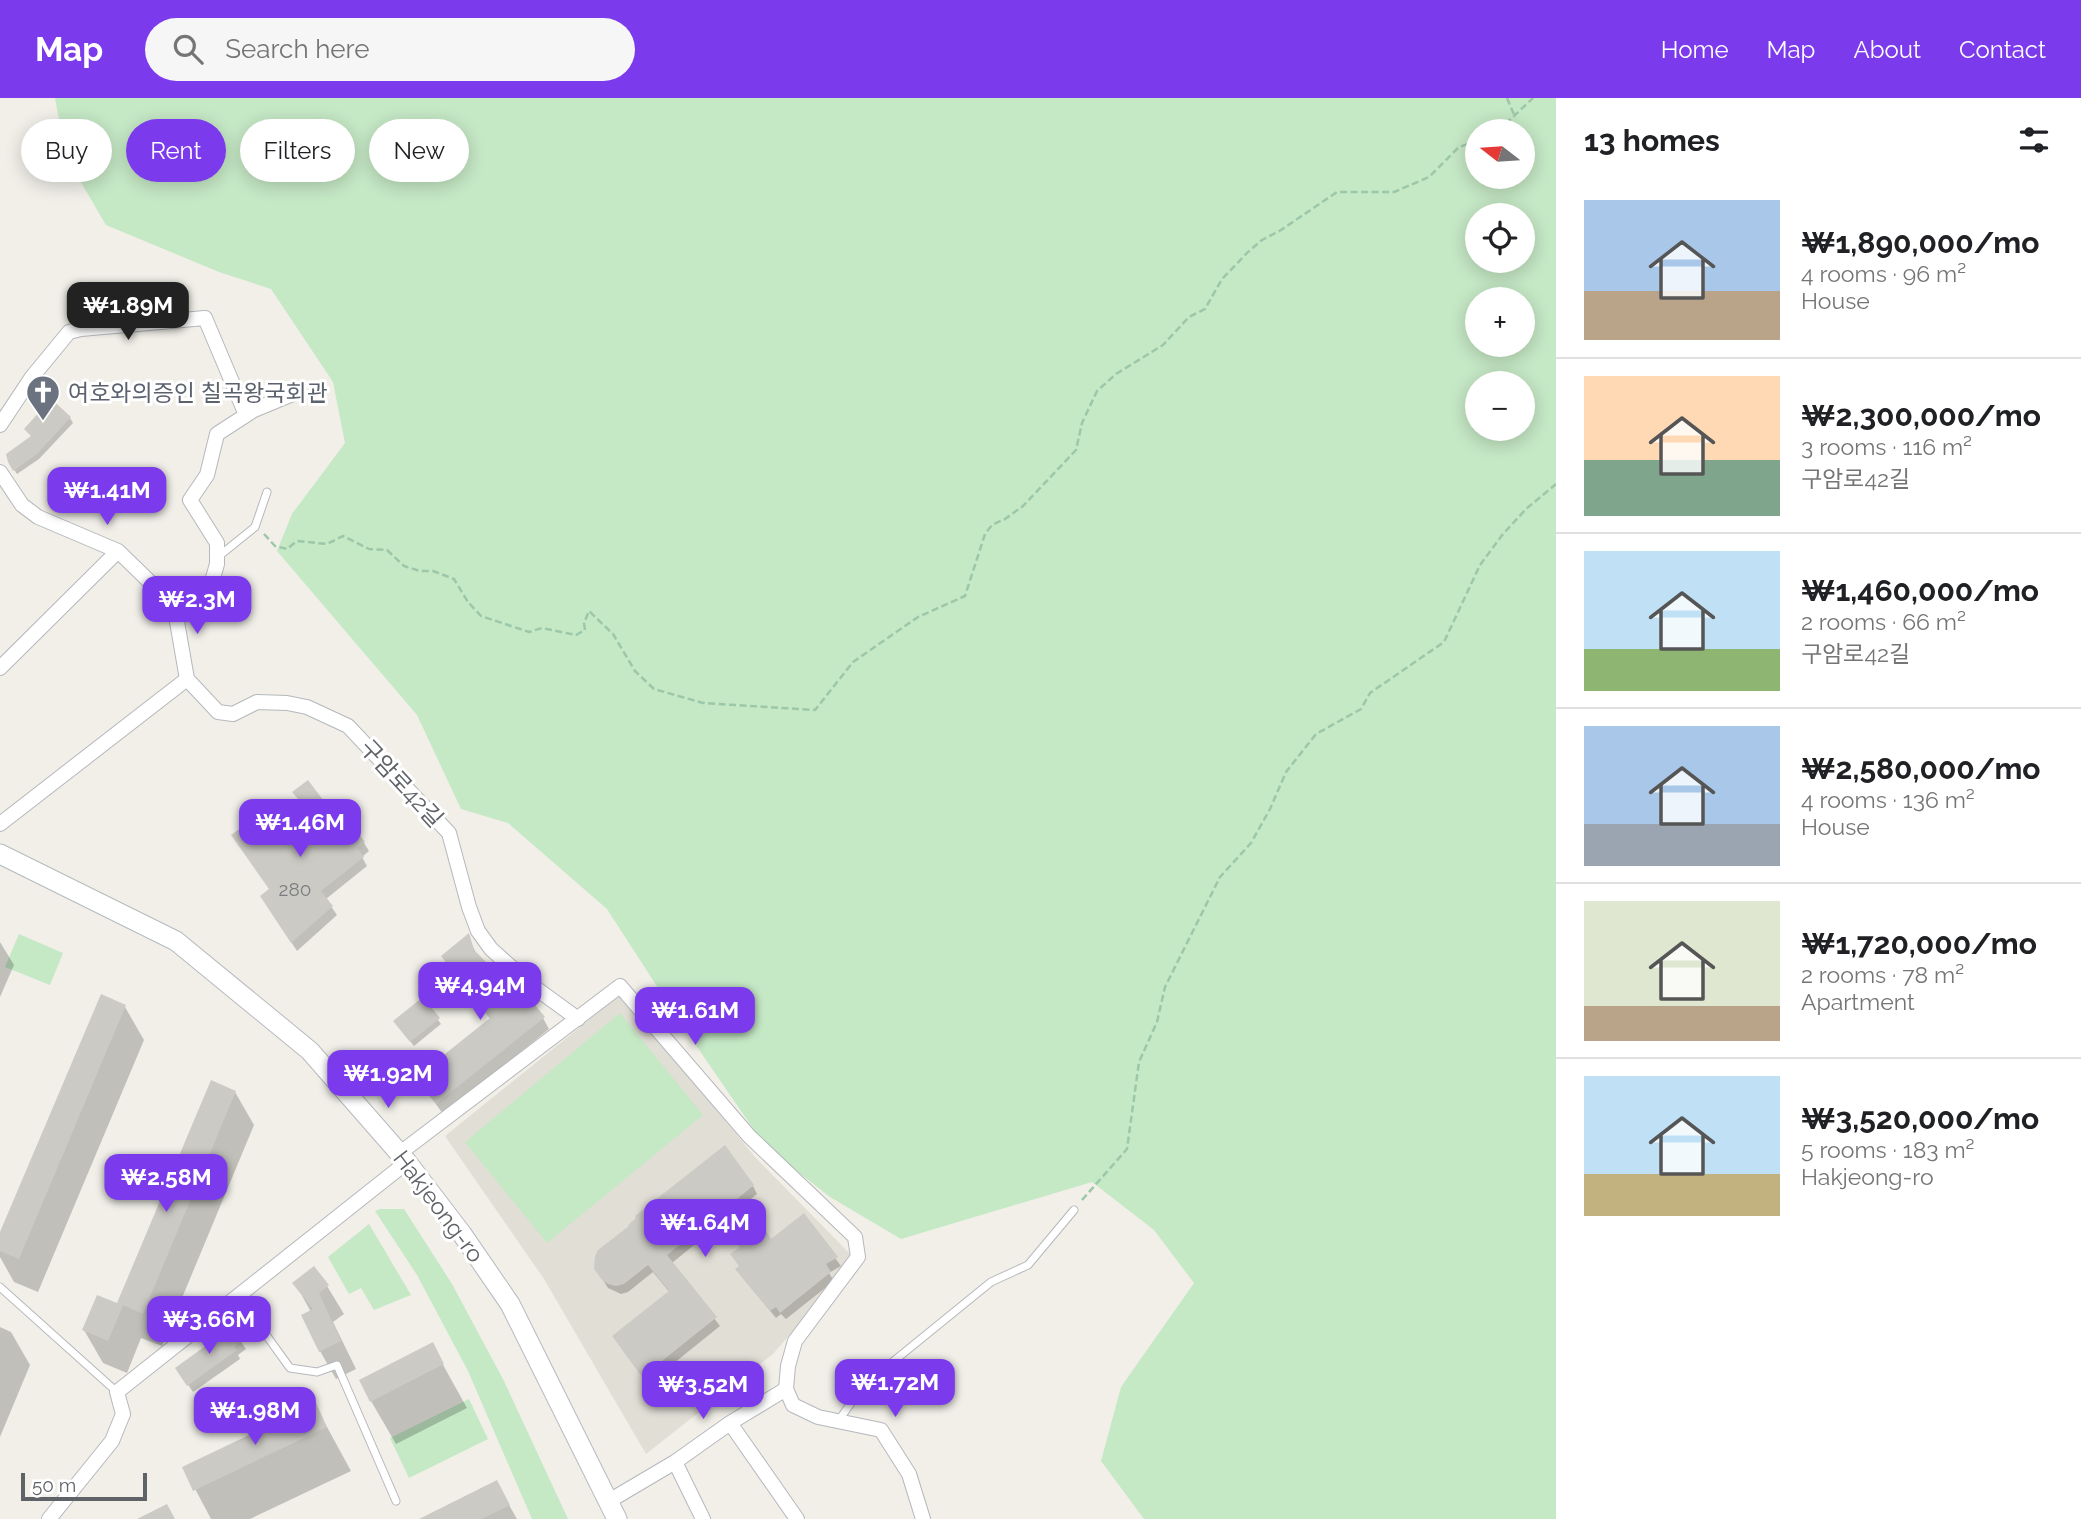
<!DOCTYPE html>
<html lang="en">
<head>
<meta charset="utf-8">
<style>
	:root { --surface:#fff; --page:#f6f6f6; --text:#202124; --muted:#757577; --line:#e0e0e0; --accent:#7c3aed }
	body { margin:0; font-family:Raleway,"Noto Sans KR",sans-serif; background:var(--page); color:var(--text); height:100vh; display:flex; flex-direction:column; font-size:26px; white-space:nowrap }
	* { box-sizing:border-box; margin:0 }
	p { font-size:23px; color:var(--muted) }
	.icon { flex:none; width:38px; height:38px; fill:none; stroke:currentColor; stroke-width:2; stroke-linecap:round; stroke-linejoin:round }
	.map { position:relative; flex:1; overflow:hidden }
	.panel { display:flex; flex-direction:column; background:var(--surface); width:525px }
	.panel>* { flex:none }
	.hud { position:absolute; left:21px; top:21px; width:665px; height:63px; display:flex; gap:14px }
	.needle { width:46px; rotate:287deg }
	.tools { position:absolute; left:1465px; top:21px; display:grid; gap:14px }
	.tools a { display:grid; place-items:center; width:70px; height:70px; border-radius:50%; background:var(--surface); box-shadow:0 4px 18px #0003; font-size:35px }
	.scale { position:absolute; left:21px; bottom:18px; width:126px; box-sizing:border-box; padding-left:7px; border:4px solid #5f6368; border-top:0; font-size:19px; line-height:24px; white-space:nowrap; color:#5f6368; -webkit-text-stroke:5px #fff; paint-order:stroke }
	.price { position:absolute; translate:-50% -60px; padding:0 16px; border-radius:14px; background:var(--accent); color:#fff; font-size:23px; line-height:46px; filter:drop-shadow(0 2px 4px #0008) }
	.price::after { content:''; position:absolute; left:50%; top:42px; width:21px; height:16px; margin-left:-10px; background:inherit; clip-path:polygon(0 0,100% 0,50% 100%) }
	.price.active { background:#222; color:#fff }
	ul { padding:0; list-style:none }
	li { display:flex; align-items:center; gap:21px; height:175px; padding:0 28px }
	li+li { border-top:2px solid var(--line) }
	li span { display:grid; place-items:center; flex:none; width:196px; height:140px; border-radius:0px; color:#555 }
	li>.icon { margin-inline-start:auto }
	span .icon { width:84px; height:84px; fill:#fffc; stroke-width:1 }
	li b { font-size:30px }
	h2 { display:flex; justify-content:space-between; align-items:center; height:84px; padding:0 28px; font-size:30px }
	.pill { padding:0 24px; border-radius:32px; background:var(--surface); box-shadow:0 4px 18px #0003; font-size:24px; line-height:63px }
	.pill.active { background:var(--accent); color:#fff }
	header { display:flex; align-items:center; gap:42px; box-sizing:border-box; height:98px; padding:0 35px; background:var(--accent); color:#fff }
	header strong { font-size:33px }
	nav { display:flex; gap:38px; margin-inline-start:auto; font-size:24px }
	.search { width:490px; height:63px; background:var(--page); display:flex; align-items:center; gap:18px; box-sizing:border-box; padding:0 24px; border-radius:38px; color:var(--muted); font-size:26px }
	main { display:flex; flex:1; min-height:0 }
	.map>svg:first-child { display:block }
</style>
</head>
<body>
<header>
<strong>Map</strong>
<div class="search"><svg class="icon" aria-label="search" viewBox="0 0 24 24"><circle cx="10" cy="10" r="6"/><path d="M15 15l6 6"/></svg>Search here</div>
<nav><a>Home</a><a>Map</a><a>About</a><a>Contact</a></nav>
</header>
<main>
<div class="map">
<svg width="1556" height="1421" viewBox="0 0 1556 1421">
	<rect width="100%" height="100%" fill="#f1efe8"/>
	<path fill="#e1ded6" d="M621 896 755 1059 855 1161 773 1256 646 1356 544 1181 445 1038Z"/>
	<path fill="#c5e8c5" fill-rule="evenodd" d="M55 0H1556V1421H1144L1101 1363 1121 1289 1194 1185 1154 1132 1092 1084 901 1141 830 1099 765 1048 680 924 607 811 508 725 461 711 417 617 277 453 292 416 345 345 333 284 271 191 219 174 106 127 66 59ZM1477 33H1522V79H1477ZM1477 117H1522V163H1477ZM1477 201H1522V247H1477ZM1477 285H1522V331H1477Z
		M19 836 63 855 50 887 5 869Z
		M620 915 703 1017 547 1145 465 1044Z
		M380 1111H404L452 1186 504 1283 568 1421H532L468 1273 417 1177 375 1113Z
		M369 1126 411 1197 374 1212 361 1190 349 1196 328 1159Z
		M469 1301 488 1341 409 1380 390 1340Z"/>
	<path fill="#0003" d="M39 308 70 320 73 325 39 361 17 376 9 364 32 339 26 331 42 314Z
		M345 733 364 745 369 753 362 759 367 768 326 801 337 817 297 853 267 807 271 792 255 738Z
		M468 838 477 857 543 920 549 931 443 1016 417 980 491 922 443 858Z
		M0 844 14 867 0 899Z
		M423 901 441 926 414 948 398 928Z
		M125 909 144 942 38 1194 14 1184 0 1159V1139Z
		M235 994 254 1027 162 1248 141 1240 127 1275 103 1265 84 1232 118 1207Z
		M753 1088 757 1096 730 1118 743 1135 771 1144 804 1118 841 1168 829 1175 834 1183 786 1221 781 1216 776 1220 742 1179 741 1150 721 1125 672 1165 720 1228 648 1286 619 1246 670 1195 653 1174 628 1194 621 1196 608 1190 596 1171Z
		M295 1185 327 1188 344 1216 333 1224 356 1271 336 1281 320 1253 311 1214Z
		M0 1229 11 1234 30 1267 0 1339Z
		M232 1231 246 1251 238 1257 240 1261 193 1294 182 1278Z
		M432 1247 467 1310 396 1346 371 1303Z
		M315 1307 351 1373 250 1421H211L184 1370Z
		M496 1384 517 1421H423Z"/>
	<path fill="#cccac5" d="M47 297 71 319 37 356 13 373 8 364 6 356 31 338 24 331 41 312 37 308Z
		M308 682 345 731 351 726 365 744 357 750 364 759 321 793 333 808 291 845 260 798 269 791 231 737 248 725 255 735 298 701 292 694Z
		M469 835 474 852 512 890 526 896 545 919 436 1006 415 980 490 920 441 858Z
		M101 896 126 907 19 1161 0 1153V1134Z
		M423 899 440 920 410 944 393 923Z
		M211 982 236 993 143 1216 123 1207 108 1243 82 1232 97 1197 117 1205Z
		M725 1047 754 1087 725 1111 743 1133 758 1120 771 1141 804 1115 838 1159 826 1166 831 1174 780 1215 776 1209 770 1213 735 1171 739 1168 730 1156 740 1149 716 1118 667 1157 717 1219 642 1279 612 1238 669 1193 648 1167 624 1186 616 1188 608 1186 602 1182 594 1171 595 1158 598 1152 629 1128 628 1127 636 1120 635 1118Z
		M314 1168 329 1187 319 1195 341 1243 319 1254 301 1217 313 1211 292 1185Z
		M233 1228 243 1242 234 1249 237 1252 187 1288 175 1270Z
		M433 1244 444 1266 370 1304 359 1282Z
		M316 1305 327 1329 193 1393 182 1369Z
		M497 1382 510 1407 482 1421H419Z
		M167 1406 175 1421H137Z"/>
	<g fill="none" stroke-linecap="round" stroke-linejoin="round">
		<g stroke="#b5b8bc" stroke-width="9">
			<path id="lane" d="M219 458 255 429 267 394
				M0 1189 117 1294
				M238 1198 290 1270 317 1274 337 1267 396 1403
				M839 1322 863 1288 991 1184 1028 1167 1074 1112"/>
		</g>
		<g stroke="#b5b8bc" stroke-width="16">
			<path id="street" d="M0 327 32 279 69 234 81 231 205 220 246 317
				M0 374 22 407 38 419 118 453 155 489 176 518
				M0 570 118 453
				M187 581 218 614 233 616 257 604 287 605 307 609 348 628 449 735 469 809 478 833 491 851 530 886 578 921
				M0 726 187 581 176 518 209 494 217 466V445L190 402 207 377 217 336 254 312 295 295
				M400 1055 620 888 749 1038 855 1139 858 1159 795 1243 788 1268 786 1291 730 1325 675 1364 609 1403
				M786 1291 793 1307 818 1319 881 1332 909 1376 923 1421
				M730 1325 797 1421
				M675 1364 703 1421
				M49 1421 112 1343 123 1316 117 1294 407 1064"/>
		</g>
		<g stroke="#b6babf" stroke-width="21">
			<path id="secondary" d="M0 756 176 843 310 953 407 1064 462 1136 510 1206 617 1421"/>
		</g>
		<path stroke="#9cc7a9" stroke-width="2.5" stroke-dasharray="7 3.5" stroke-linecap="butt" d="M1507 0 1515 19
			M1498 33 1533 0
			M264 436 275 448 287 451 297 443 327 446 343 438 369 451 387 452 404 468 420 473H433L454 481 468 504 481 518 529 534 542 530 576 537 585 532 584 525 589 513 613 536 635 573 654 591 703 605 815 612 853 564 918 519 965 498 985 436 992 427 1005 421 1023 408 1076 352 1082 325 1097 293 1116 276 1163 247 1189 219 1205 211 1222 181 1248 154 1262 142 1281 132 1337 94H1394L1429 79 1459 49 1477 43
			M1082 1102 1127 1051 1139 964 1157 924 1165 889 1220 779 1251 745 1270 711 1286 674 1316 636 1361 611 1370 595 1444 544 1480 467 1503 436 1526 411 1556 386"/>
		<use href="#lane" stroke="#fff" stroke-width="7"/>
		<use href="#street" stroke="#fff" stroke-width="14"/>
		<use href="#secondary" stroke="#fff" stroke-width="19"/>
	</g>
	<defs>
		<g id="church-pin" transform="scale(1.75)"><path d="M0 17L-7.5 6A9.5 9.5 0 1 1 7.5 6Z" fill="#6b7280" stroke="#fff"/><path d="M-1.2-6h2.4v3.5h3.3v2.4h-3.3V6h-2.4V-.1h-3.3v-2.4h3.3Z" fill="#fff"/></g>
	</defs>
	<g fill-rule="evenodd">
		<use href="#church-pin" x="43" y="294"/>
	</g>
	<g text-anchor="middle" dominant-baseline="central" stroke-width="6" stroke-linejoin="round" paint-order="stroke">
		<g font-size="19" fill="#7a7d7f">
			<text x="295" y="791">280</text>
		</g>
		<g font-size="23" fill="#5b616d" stroke="#fff" text-anchor="start">
			<text x="68" y="294">여호와의증인 칠곡왕국회관</text>
		</g>
		<g font-size="23" fill="#5f6368" stroke="#fff">
			<text transform="translate(402 685) rotate(47)">구암로42길</text>
			<text transform="translate(439 1108) rotate(53)">Hakjeong-ro</text>
		</g>
	</g>
</svg>
<div class="tools">
<a><svg class="needle" viewBox="-14 -14 28 28"><path d="M0-13l5 13h-10z" fill="#e53935"/><path d="M0 13l5-13h-10z" fill="#757577"/></svg></a>
<a><svg class="icon" aria-label="locate" viewBox="0 0 24 24"><circle cx="12" cy="12" r="6"/><path d="M12 2v4M12 18v4M2 12h4M18 12h4"/></svg></a>
<a>+</a>
<a>−</a>
</div>
<div class="scale">50 m</div>
<b class="price active" style="left:128px;top:244px">₩1.89M</b>
<b class="price" style="left:107px;top:429px">₩1.41M</b>
<b class="price" style="left:197px;top:538px">₩2.3M</b>
<b class="price" style="left:300px;top:761px">₩1.46M</b>
<b class="price" style="left:480px;top:924px">₩4.94M</b>
<b class="price" style="left:695px;top:949px">₩1.61M</b>
<b class="price" style="left:388px;top:1012px">₩1.92M</b>
<b class="price" style="left:166px;top:1116px">₩2.58M</b>
<b class="price" style="left:705px;top:1161px">₩1.64M</b>
<b class="price" style="left:209px;top:1258px">₩3.66M</b>
<b class="price" style="left:895px;top:1321px">₩1.72M</b>
<b class="price" style="left:703px;top:1323px">₩3.52M</b>
<b class="price" style="left:255px;top:1349px">₩1.98M</b>
<div class="hud">
<a class="pill">Buy</a>
<a class="pill active">Rent</a>
<a class="pill">Filters</a>
<a class="pill">New</a>
</div>
</div>
<section class="panel">
<h2>13 homes<svg class="icon" aria-label="filters" viewBox="0 0 24 24"><path d="M4 7h16M4 17h16"/><circle cx="9" cy="7" r="2"/><circle cx="15" cy="17" r="2"/></svg></h2>
<ul>
<li><span style="background:linear-gradient(#a9c7e8 65%,#b9a48a 0)"><svg class="icon" aria-label="home" viewBox="0 0 24 24"><path d="M3 11l9-7 9 7M6 9v11h12V9"/></svg></span><div><b>₩1,890,000/mo</b><p>4 rooms · 96 m²</p><p>House</p></div></li>
<li><span style="background:linear-gradient(#ffd9b3 60%,#7fa58c 0)"><svg class="icon" aria-label="home" viewBox="0 0 24 24"><path d="M3 11l9-7 9 7M6 9v11h12V9"/></svg></span><div><b>₩2,300,000/mo</b><p>3 rooms · 116 m²</p><p>구암로42길</p></div></li>
<li><span style="background:linear-gradient(#bfe0f5 70%,#8fb573 0)"><svg class="icon" aria-label="home" viewBox="0 0 24 24"><path d="M3 11l9-7 9 7M6 9v11h12V9"/></svg></span><div><b>₩1,460,000/mo</b><p>2 rooms · 66 m²</p><p>구암로42길</p></div></li>
<li><span style="background:linear-gradient(#a9c7e8 70%,#9aa5b1 0)"><svg class="icon" aria-label="home" viewBox="0 0 24 24"><path d="M3 11l9-7 9 7M6 9v11h12V9"/></svg></span><div><b>₩2,580,000/mo</b><p>4 rooms · 136 m²</p><p>House</p></div></li>
<li><span style="background:linear-gradient(#dfe7d0 75%,#b9a48a 0)"><svg class="icon" aria-label="home" viewBox="0 0 24 24"><path d="M3 11l9-7 9 7M6 9v11h12V9"/></svg></span><div><b>₩1,720,000/mo</b><p>2 rooms · 78 m²</p><p>Apartment</p></div></li>
<li><span style="background:linear-gradient(#bfe0f5 70%,#c2b280 0)"><svg class="icon" aria-label="home" viewBox="0 0 24 24"><path d="M3 11l9-7 9 7M6 9v11h12V9"/></svg></span><div><b>₩3,520,000/mo</b><p>5 rooms · 183 m²</p><p>Hakjeong-ro</p></div></li>
</ul>
</section>
</main>
</body>
</html>
